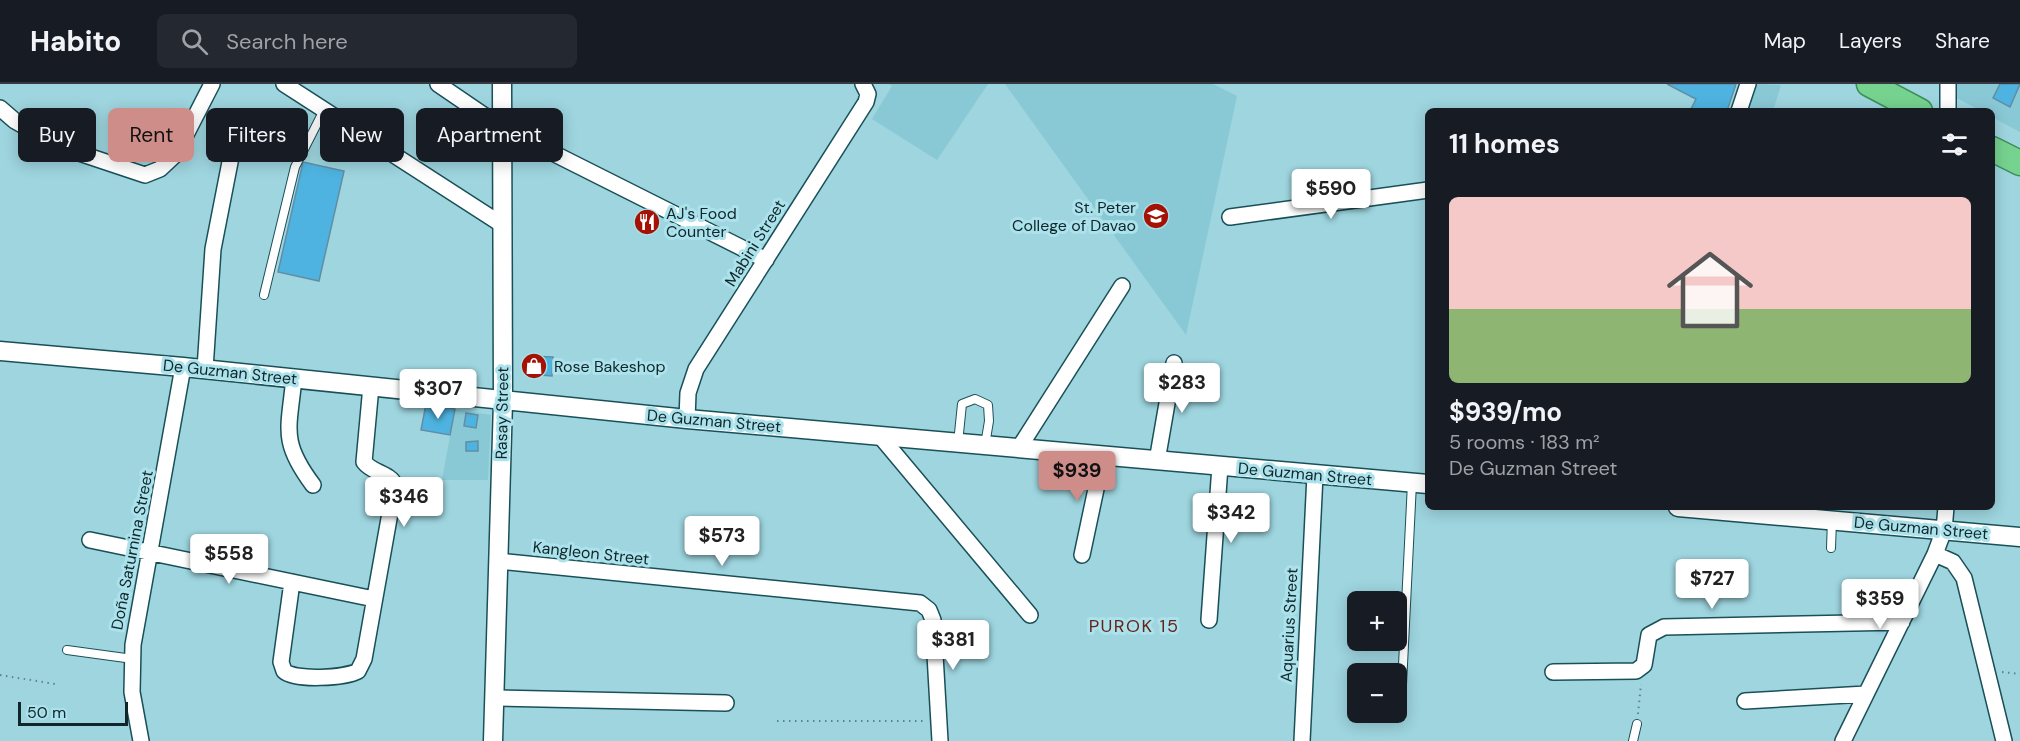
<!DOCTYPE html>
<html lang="en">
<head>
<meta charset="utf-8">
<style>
	:root { --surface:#171b24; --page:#242831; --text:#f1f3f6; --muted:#9ea1a6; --line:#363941; --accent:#cf8d8a }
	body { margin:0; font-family:"DM Sans",sans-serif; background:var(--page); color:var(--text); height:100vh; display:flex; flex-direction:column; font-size:22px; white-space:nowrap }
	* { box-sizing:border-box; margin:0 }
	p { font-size:20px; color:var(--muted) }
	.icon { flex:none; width:33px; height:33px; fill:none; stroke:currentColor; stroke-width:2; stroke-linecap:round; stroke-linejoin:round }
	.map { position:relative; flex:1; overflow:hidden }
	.drawer { position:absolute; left:1425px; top:24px; width:570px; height:402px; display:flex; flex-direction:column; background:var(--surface); border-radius:9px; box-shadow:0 3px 15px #0003 }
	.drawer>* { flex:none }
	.banner { position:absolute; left:18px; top:24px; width:570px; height:54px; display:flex; gap:12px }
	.fabs { position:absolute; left:1347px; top:507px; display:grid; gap:12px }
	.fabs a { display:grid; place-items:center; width:60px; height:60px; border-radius:9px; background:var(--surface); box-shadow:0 3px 15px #0003; font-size:30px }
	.scale { position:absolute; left:18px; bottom:15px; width:110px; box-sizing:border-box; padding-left:6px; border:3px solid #10262a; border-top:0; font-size:16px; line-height:21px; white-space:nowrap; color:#10262a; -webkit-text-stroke:4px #abe2ec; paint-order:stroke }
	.price { position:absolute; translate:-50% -51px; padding:0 14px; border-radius:6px; background:#fff; color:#222; font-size:20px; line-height:39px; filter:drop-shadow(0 2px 3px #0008) }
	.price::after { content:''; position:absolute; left:50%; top:36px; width:18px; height:14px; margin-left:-9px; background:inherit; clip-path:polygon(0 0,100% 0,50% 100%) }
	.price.selected { background:var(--accent); color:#111 }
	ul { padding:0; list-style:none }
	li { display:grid; align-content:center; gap:12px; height:318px; padding:0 24px }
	li span { display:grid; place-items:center; height:186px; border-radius:9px; color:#555 }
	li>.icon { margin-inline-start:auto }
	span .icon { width:108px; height:108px; fill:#fffc; stroke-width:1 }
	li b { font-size:26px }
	h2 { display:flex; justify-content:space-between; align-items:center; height:72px; padding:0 24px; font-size:26px }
	.chip { padding:0 21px; border-radius:9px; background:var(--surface); box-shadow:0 3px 15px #0003; font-size:21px; line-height:54px }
	.chip.selected { background:var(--accent); color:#111 }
	header { display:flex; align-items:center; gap:36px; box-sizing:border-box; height:84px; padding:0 30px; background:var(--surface); border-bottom:2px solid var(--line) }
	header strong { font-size:28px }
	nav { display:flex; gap:33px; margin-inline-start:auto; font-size:21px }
	.search { width:420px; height:54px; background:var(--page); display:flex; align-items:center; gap:15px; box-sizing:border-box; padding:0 21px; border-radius:9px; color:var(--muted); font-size:22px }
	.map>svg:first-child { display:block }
</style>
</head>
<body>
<header>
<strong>Habito</strong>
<div class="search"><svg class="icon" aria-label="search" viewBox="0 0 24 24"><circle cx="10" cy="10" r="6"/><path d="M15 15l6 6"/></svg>Search here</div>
<nav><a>Map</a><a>Layers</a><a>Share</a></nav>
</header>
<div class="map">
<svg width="2020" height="657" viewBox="0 0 2020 657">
	<rect width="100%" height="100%" fill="#9ed5df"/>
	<path fill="#89c9d5" d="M889 0H988L937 76 872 35 892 2Z
		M1005 0H1213L1237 12 1186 251Z
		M1756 0 1781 1 1773 27H1748Z
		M1955 0H2020V48L1992 33V27H1981L1955 13Z
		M455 325 491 331 488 396H442Z"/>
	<path fill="#4eb3e0" stroke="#628ea4" stroke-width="1.5" d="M1667 0H1736L1727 27H1690L1696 15Z
		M2000 0H2020L2010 23 1993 14Z
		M303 78 344 87 319 197 278 188Z
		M528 272 553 273 552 292 527 290Z
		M426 320 455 325 450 351 421 346Z
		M466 329 478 331 476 344 464 342Z
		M478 357V367H466V358Z"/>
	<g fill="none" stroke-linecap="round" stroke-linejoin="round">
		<g stroke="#195058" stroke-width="10">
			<path id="service" d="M264 211 295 83 324 26
				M958 359 962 320 975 315 988 321 989 337 985 361
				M1831 464 1832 436
				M67 566 133 575
				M1401 621 1412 399
				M1633 657 1637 640"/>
		</g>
		<g stroke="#195058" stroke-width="18">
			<path id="minor" d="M284 0 501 140
				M438 0 501 43 766 176
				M0 24 15 37 61 63 145 91 160 85 176 70 212 0
				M1739 27 1748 0
				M1948 27V0
				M1230 133 1428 106
				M205 285 213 165 231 73
				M294 294C289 345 280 357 313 401
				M687 335 688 309 696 285 866 18 868 10 863 0
				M880 352 1030 531
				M1019 364 1122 202
				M1157 377 1174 279
				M90 456 374 515
				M1935 470 1953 478 1964 494 2004 657
				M1082 471 1103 372
				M498 477 920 519 929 526 933 536 940 657
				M292 498 281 578 284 587C295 597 345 594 358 587L364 575 395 401C390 389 372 389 364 378L371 302
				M1209 536 1220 382
				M1553 588 1636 587 1644 581 1649 551 1664 543 1902 538
				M494 614 726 619
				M1745 617 1866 610
				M141 657 132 608 133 561 183 283
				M1302 657 1315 391
				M1843 657 1935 470 1944 446 1946 423"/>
		</g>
		<g stroke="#195058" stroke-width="21">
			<path id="tertiary" d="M0 267 183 283 687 335 1428 400
				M1678 423 2020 453
				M493 657 503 317 502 0"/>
		</g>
		<g stroke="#3c8e59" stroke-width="27">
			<path id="trunk" d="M1869 0 1920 27
				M1992 65 2020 79"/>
		</g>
		<path stroke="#5c848b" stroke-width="2" stroke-dasharray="1.5 4.5" stroke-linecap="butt" d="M2002 588 2020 590
			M0 591 55 600
			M1638 630 1641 600
			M777 637H924"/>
		<use href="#service" stroke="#fff" stroke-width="8"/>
		<use href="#minor" stroke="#fff" stroke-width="15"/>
		<use href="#tertiary" stroke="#fff" stroke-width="18"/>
		<use href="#trunk" stroke="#76d28f" stroke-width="24"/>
	</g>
	<defs>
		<g id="university-disc" transform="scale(1.35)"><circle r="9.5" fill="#a51105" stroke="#abe2ec"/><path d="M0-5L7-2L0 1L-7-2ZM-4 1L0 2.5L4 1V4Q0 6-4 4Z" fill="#fff"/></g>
		<g id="restaurant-disc" transform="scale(1.35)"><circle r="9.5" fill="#a51105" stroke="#abe2ec"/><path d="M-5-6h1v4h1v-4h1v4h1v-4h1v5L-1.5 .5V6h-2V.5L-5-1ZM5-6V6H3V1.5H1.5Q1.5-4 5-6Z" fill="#fff"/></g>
		<g id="shop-disc" transform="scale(1.35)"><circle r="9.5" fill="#a51105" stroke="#abe2ec"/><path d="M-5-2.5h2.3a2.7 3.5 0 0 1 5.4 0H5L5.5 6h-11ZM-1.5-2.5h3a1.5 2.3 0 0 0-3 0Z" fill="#fff"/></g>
	</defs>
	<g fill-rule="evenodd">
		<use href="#university-disc" x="1156" y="132"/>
		<use href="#restaurant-disc" x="647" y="138"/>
		<use href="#shop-disc" x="534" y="282"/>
	</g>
	<g text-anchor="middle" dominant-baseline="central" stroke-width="6" stroke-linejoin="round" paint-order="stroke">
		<g font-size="16" fill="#10262a" stroke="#abe2ec" text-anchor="start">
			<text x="1136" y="123" text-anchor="end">St. Peter<tspan x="1136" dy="18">College of Davao</tspan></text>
			<text x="666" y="129">AJ's Food<tspan x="666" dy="18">Counter</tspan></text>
			<text x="554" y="282">Rose Bakeshop</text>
		</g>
		<g font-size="16" fill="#10262a" stroke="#abe2ec">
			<text transform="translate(755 159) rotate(-58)">Mabini Street</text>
			<text transform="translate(230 288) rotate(6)">De Guzman Street</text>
			<text transform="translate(502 329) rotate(-89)">Rasay Street</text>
			<text transform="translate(714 337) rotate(5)">De Guzman Street</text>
			<text transform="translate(1305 390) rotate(5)">De Guzman Street</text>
			<text transform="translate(1921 444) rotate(5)">De Guzman Street</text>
			<text transform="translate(132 466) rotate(-79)">Doña Saturnina Street</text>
			<text transform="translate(591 469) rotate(6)">Kangleon Street</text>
			<text transform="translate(1289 541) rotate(-87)">Aquarius Street</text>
		</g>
		<g font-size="18" letter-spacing="1.5" fill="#68241b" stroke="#abe2ec">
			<text x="1134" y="542">PUROK 15</text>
		</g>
	</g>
</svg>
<div class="fabs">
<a>+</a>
<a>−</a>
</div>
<div class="scale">50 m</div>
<b class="price" style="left:1331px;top:136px">$590</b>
<b class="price" style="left:1182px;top:330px">$283</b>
<b class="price" style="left:438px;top:336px">$307</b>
<b class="price selected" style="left:1077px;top:418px">$939</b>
<b class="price" style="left:404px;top:444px">$346</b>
<b class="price" style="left:1231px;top:460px">$342</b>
<b class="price" style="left:722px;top:483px">$573</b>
<b class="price" style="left:229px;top:501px">$558</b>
<b class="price" style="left:1712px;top:526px">$727</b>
<b class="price" style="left:1880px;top:546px">$359</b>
<b class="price" style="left:953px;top:587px">$381</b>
<div class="banner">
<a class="chip">Buy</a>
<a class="chip selected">Rent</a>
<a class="chip">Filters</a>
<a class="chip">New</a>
<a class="chip">Apartment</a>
</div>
<section class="drawer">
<h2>11 homes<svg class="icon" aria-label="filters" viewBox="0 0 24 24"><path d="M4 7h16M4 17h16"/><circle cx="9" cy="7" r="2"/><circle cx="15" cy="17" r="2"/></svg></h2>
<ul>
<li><span style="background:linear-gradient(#f6c9c9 60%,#8fb573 0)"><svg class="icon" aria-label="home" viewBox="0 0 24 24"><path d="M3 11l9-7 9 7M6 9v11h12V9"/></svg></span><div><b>$939/mo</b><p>5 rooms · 183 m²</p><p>De Guzman Street</p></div></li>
</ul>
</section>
</div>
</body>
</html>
